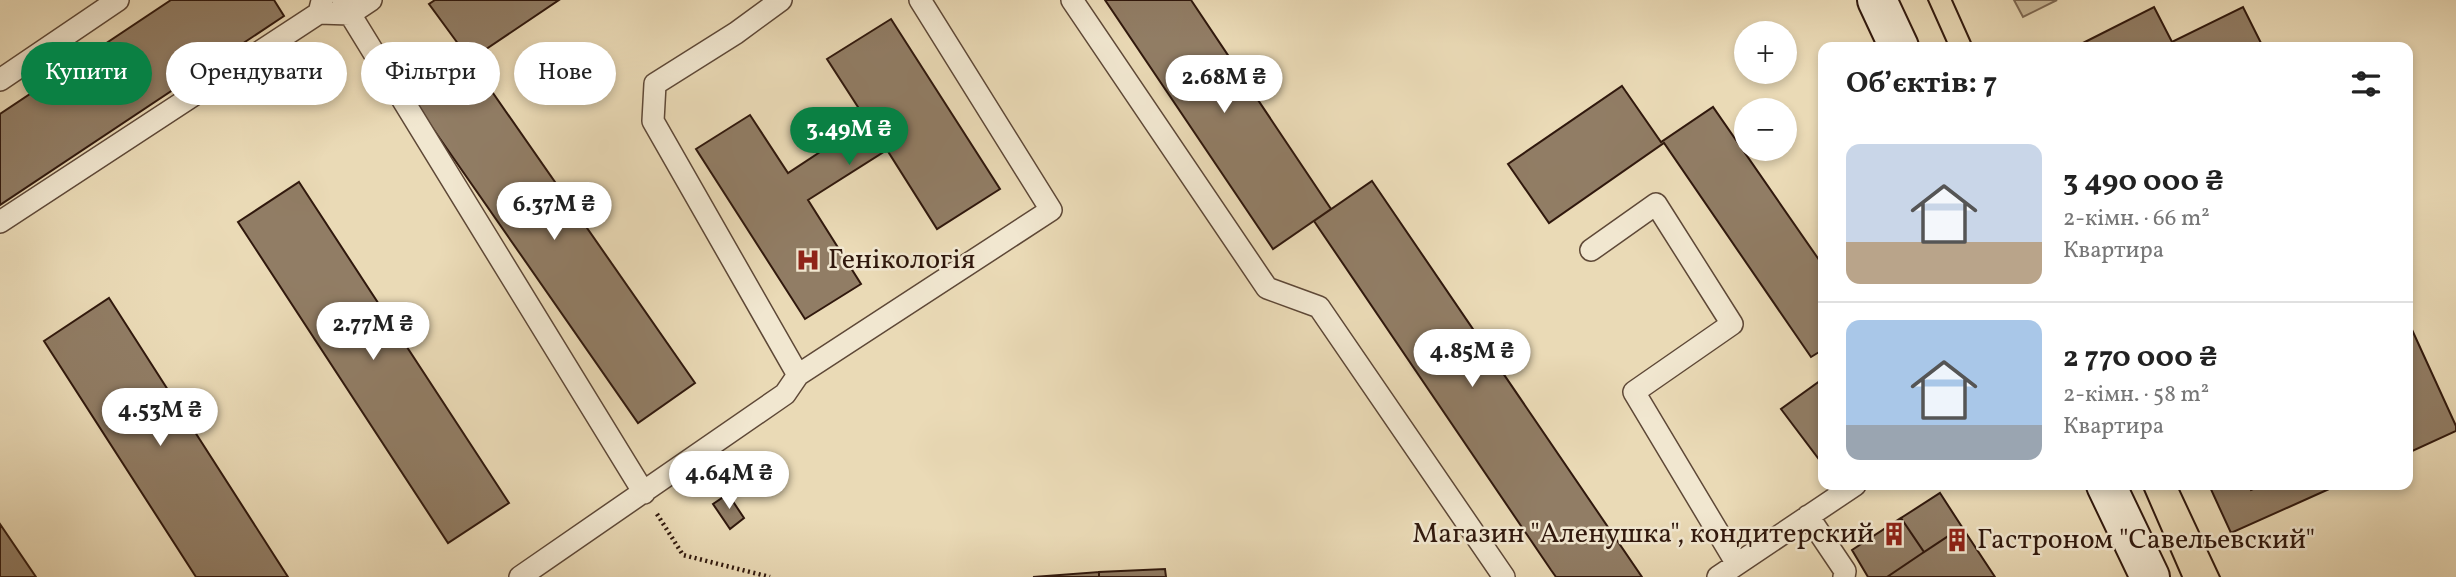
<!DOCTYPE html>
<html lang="uk">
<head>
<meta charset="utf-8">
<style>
	:root { --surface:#fff; --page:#f2f2f2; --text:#222; --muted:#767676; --line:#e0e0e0; --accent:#0b8043 }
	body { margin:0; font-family:Vollkorn,serif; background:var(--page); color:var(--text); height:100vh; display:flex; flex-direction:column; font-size:26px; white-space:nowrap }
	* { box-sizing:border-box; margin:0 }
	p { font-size:23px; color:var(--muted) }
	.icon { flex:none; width:38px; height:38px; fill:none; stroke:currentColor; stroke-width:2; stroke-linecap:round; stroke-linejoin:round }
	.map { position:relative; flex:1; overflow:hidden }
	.sheet { position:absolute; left:1818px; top:42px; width:595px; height:448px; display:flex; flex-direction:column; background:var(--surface); border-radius:14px; box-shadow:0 4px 10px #0003 }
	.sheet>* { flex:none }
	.hud { position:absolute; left:21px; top:42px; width:665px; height:63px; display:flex; gap:14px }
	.tools { position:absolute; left:1734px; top:21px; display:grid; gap:14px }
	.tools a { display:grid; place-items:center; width:63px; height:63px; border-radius:50%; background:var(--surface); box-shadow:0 4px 10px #0003; font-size:35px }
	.price { position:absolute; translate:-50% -60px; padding:0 16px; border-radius:24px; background:#fff; color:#222; font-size:23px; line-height:46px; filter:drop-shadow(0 2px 4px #0008) }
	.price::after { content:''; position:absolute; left:50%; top:42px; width:21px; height:16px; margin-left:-10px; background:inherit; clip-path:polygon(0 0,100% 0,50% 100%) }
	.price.active { background:var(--accent); color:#fff }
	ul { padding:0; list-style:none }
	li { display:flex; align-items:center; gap:21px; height:175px; padding:0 28px }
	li+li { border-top:2px solid var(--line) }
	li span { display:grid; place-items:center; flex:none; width:196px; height:140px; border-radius:14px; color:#555 }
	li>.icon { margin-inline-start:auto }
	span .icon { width:84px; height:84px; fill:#fffc; stroke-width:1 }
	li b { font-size:30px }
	h2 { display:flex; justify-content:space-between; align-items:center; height:84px; padding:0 28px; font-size:30px }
	.pill { padding:0 24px; border-radius:32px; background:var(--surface); box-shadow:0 4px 10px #0003; font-size:24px; line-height:63px }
	.pill.active { background:var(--accent); color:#fff }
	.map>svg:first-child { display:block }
</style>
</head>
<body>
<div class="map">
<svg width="2456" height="577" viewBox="0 0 2456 577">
	<rect width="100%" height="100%" fill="#eadab6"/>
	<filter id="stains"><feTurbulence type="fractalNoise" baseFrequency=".00286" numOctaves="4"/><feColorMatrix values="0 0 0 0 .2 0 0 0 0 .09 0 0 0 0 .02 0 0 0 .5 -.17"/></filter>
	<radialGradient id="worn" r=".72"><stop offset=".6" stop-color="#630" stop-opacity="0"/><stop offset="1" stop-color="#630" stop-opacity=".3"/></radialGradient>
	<path fill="#cab999" stroke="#7d6853" stroke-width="2" d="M2014 0H2057L2023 17Z"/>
	<path fill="#917d65" stroke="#30180d" stroke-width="2" d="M171 0H274L284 16 0 205V114Z
		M435 0H559L470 60 429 4Z
		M1105 0H1191L1331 209 1273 249Z
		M2154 7 2172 42 2243 7 2263 47H2075Z
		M891 19 1000 189 937 229 887 150 808 200 861 284 805 319 696 149 750 115 788 173 867 121 827 59Z
		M470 60 695 383 638 423 413 100Z
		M1622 86 1661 142 1713 107 1824 267V349L1811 357 1664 143 1549 223 1508 164Z
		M1372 181 1642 577H1556L1551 570 1314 221Z
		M299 182 509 503 448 543 238 222Z
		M109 298 288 577H196L44 341Z
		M2408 321 2456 426V431L2408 453Z
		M1824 378V466L1781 409Z
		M2209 485H2248L2251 490 2262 485H2338L2231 533Z
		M1940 493 1962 527 1924 552 1901 518Z
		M728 494 744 518 730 529 713 504Z
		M1901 518 1924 552 1887 577H1868L1852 550Z
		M0 524 36 577H0Z
		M1962 527 1995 577H1887L1924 552Z
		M1165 569 1166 577H1099V572Z
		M1099 572V577H1033Z"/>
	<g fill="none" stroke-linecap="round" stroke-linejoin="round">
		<g stroke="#5e4837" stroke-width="24">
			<path id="lane" d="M1072 0 1267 288 1319 307 1504 577
				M343 1 350 14 371 0
				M319 13 350 14 644 493
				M0 80 118 0
				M0 222 319 13 322 1
				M1591 250 1656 204 1732 324 1634 392 1737 564
				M798 375 1051 210 920 0
				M1808 516 1845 571 1844 577
				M520 577 785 394 798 375 653 121 655 84 736 33 781 0
				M1718 577 1855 485"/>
		</g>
		<g stroke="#30180d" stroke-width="42">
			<path id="secondary" d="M1877 0 1899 47
				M2106 485 2150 577"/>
		</g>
		<path stroke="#30180d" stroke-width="4.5" stroke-dasharray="2 3.5" stroke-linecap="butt" d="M657 514 683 555 770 577"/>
		<use href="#lane" stroke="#f1e7d0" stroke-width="21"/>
		<use href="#secondary" stroke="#f1e7d0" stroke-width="38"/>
		<path stroke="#30180d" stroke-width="2" d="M1928 0 1949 47
			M1952 0 1973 47
			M2142 485 2182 577
			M2177 485 2220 577"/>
	</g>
	<defs>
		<g id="hospital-bare" transform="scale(1.89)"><path d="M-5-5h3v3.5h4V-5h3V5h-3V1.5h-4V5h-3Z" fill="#8f2418" stroke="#f1e7d0" stroke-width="2.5" paint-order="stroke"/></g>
		<g id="building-bare" transform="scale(1.89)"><path d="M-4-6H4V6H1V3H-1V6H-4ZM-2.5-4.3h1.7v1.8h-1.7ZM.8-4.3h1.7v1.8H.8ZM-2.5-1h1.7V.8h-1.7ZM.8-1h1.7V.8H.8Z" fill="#8f2418" stroke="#f1e7d0" stroke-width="2.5" paint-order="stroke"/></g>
	</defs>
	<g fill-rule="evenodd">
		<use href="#hospital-bare" x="808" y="260"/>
		<use href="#building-bare" x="1894" y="534"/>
		<use href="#building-bare" x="1957" y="540"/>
	</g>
	<g text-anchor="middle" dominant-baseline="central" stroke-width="5" stroke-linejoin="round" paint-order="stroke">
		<g font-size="28" fill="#30180d" stroke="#f1e7d0" text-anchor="start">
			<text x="828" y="260">Генікологія</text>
			<text x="1874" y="534" text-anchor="end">Магазин "Аленушка", кондитерский</text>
			<text x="1977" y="540">Гастроном "Савельевский"</text>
		</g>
	</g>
	<rect width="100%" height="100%" filter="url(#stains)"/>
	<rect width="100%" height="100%" fill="url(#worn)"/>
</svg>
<div class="tools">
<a>+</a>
<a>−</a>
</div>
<b class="price" style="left:1224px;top:115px">2.68M ₴</b>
<b class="price active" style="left:849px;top:167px">3.49M ₴</b>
<b class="price" style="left:554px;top:242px">6.37M ₴</b>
<b class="price" style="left:373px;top:362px">2.77M ₴</b>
<b class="price" style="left:1472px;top:389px">4.85M ₴</b>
<b class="price" style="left:160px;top:448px">4.53M ₴</b>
<b class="price" style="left:729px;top:511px">4.64M ₴</b>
<div class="hud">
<a class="pill active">Купити</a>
<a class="pill">Орендувати</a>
<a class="pill">Фільтри</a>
<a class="pill">Нове</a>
</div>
<section class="sheet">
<h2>Об’єктів: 7<svg class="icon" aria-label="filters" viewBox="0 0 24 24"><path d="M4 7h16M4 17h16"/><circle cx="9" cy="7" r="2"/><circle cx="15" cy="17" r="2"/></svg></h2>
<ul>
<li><span style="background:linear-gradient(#c9d6e8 70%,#b9a48a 0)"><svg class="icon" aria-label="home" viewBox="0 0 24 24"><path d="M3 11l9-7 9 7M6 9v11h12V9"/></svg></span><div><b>3 490 000 ₴</b><p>2-кімн. · 66 m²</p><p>Квартира</p></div></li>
<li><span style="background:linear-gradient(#a9c7e8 75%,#9aa5b1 0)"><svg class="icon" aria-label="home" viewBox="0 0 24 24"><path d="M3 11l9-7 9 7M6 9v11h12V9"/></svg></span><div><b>2 770 000 ₴</b><p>2-кімн. · 58 m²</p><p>Квартира</p></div></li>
</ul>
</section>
</div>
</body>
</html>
